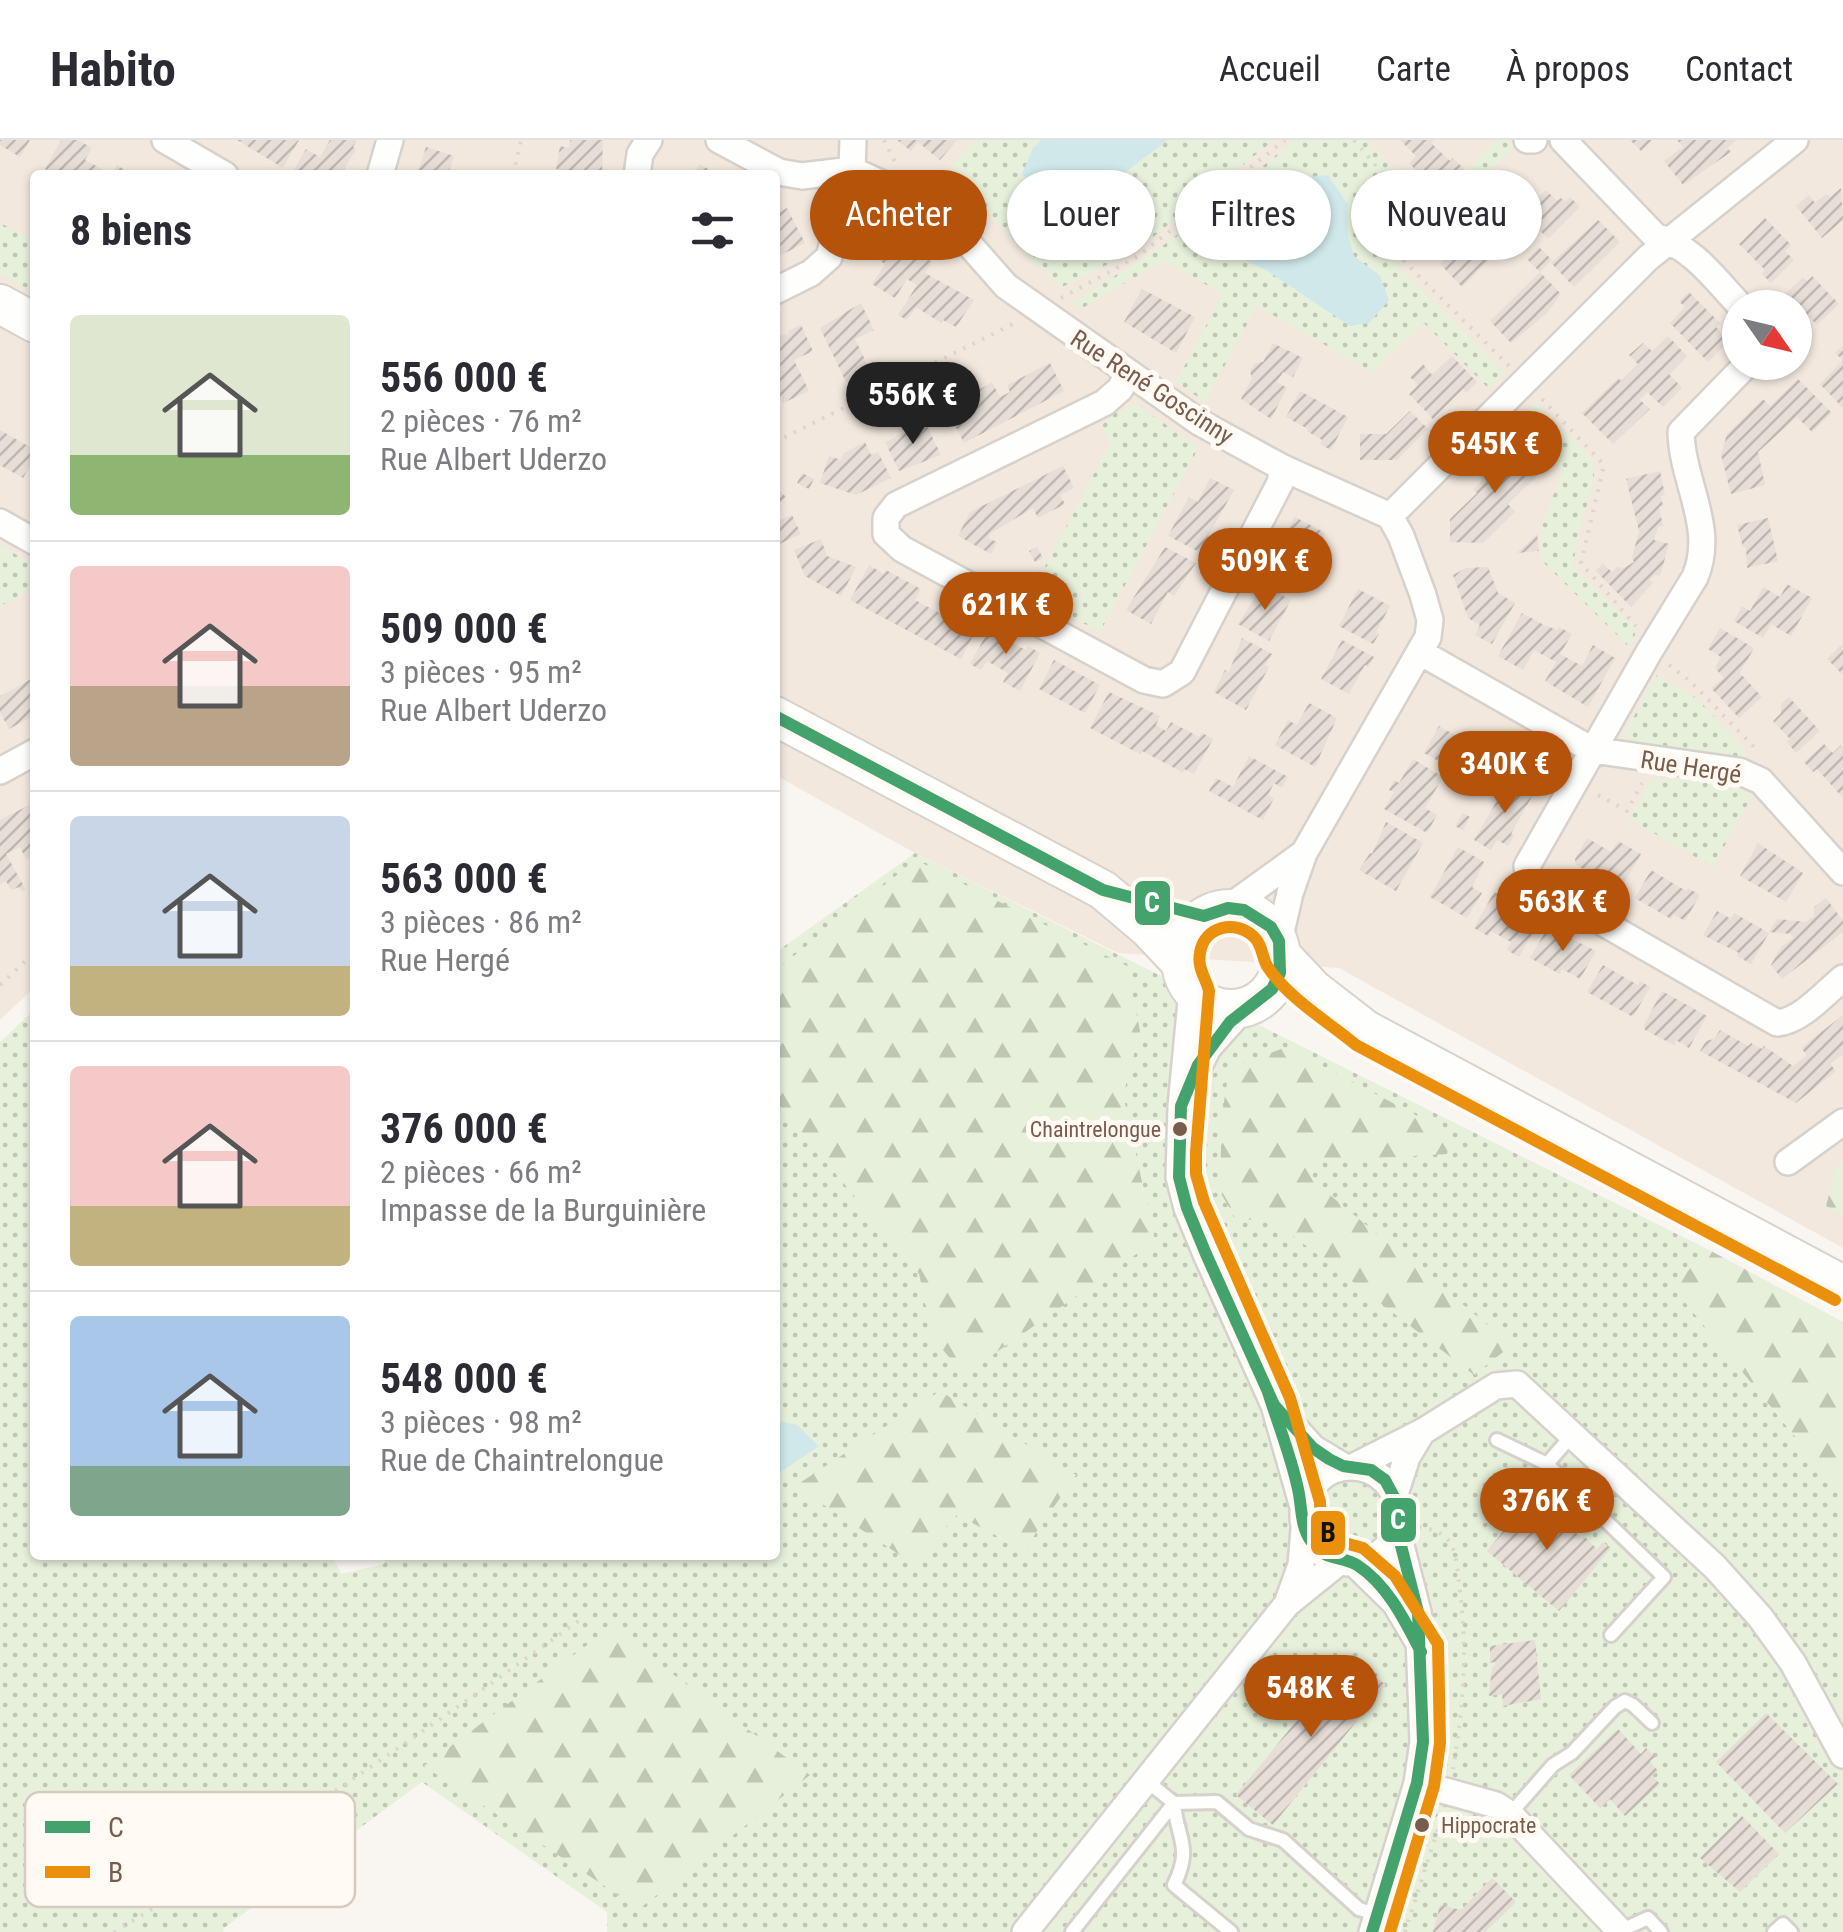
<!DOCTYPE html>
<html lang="fr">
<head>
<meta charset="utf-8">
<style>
	:root { --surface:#fff; --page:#f7f7f7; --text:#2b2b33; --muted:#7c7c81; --line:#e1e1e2; --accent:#b45309 }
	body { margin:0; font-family:"Roboto Condensed",sans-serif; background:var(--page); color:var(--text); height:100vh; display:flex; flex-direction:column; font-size:38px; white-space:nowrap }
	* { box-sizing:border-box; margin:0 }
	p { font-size:32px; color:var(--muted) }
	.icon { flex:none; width:55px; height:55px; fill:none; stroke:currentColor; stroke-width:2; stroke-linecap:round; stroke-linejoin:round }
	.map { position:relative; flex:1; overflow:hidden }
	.drawer { position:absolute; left:30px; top:30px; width:750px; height:1390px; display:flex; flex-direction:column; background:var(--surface); border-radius:10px; box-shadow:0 2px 8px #0004 }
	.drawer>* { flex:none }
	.banner { position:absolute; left:810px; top:30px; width:882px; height:90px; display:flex; gap:20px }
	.needle { width:65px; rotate:124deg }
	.tools { position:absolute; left:1722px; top:150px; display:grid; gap:20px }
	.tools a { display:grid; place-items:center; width:90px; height:90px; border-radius:50%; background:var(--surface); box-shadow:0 2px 8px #0004; font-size:50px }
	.price { position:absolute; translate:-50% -85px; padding:0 22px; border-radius:35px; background:var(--accent); color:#fff; font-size:32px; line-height:65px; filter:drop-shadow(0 2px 5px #0008) }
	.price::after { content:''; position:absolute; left:50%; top:60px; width:30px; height:22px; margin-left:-15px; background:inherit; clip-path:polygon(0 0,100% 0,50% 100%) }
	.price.current { background:#222; color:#fff }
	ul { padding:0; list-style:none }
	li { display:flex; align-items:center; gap:30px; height:250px; padding:0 40px }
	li+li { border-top:2px solid var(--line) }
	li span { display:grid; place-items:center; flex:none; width:280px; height:200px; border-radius:10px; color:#555 }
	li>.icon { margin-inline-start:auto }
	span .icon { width:120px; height:120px; fill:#fffc; stroke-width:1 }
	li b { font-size:42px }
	h2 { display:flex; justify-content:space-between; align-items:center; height:120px; padding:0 40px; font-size:42px }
	.tag { padding:0 35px; border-radius:45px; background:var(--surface); box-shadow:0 2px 8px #0004; font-size:35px; line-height:90px }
	.tag.current { background:var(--accent); color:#fff }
	header { display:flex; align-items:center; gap:60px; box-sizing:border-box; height:140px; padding:0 50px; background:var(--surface); border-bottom:2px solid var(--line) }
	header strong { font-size:48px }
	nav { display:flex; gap:55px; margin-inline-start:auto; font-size:35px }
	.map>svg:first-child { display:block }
</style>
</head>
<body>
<header>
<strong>Habito</strong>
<nav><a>Accueil</a><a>Carte</a><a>À propos</a><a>Contact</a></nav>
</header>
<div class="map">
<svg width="1843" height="1792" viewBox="0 0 1843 1792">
	<defs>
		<pattern id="grass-dots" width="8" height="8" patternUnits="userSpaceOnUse" patternTransform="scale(2.5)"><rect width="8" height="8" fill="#e7f0db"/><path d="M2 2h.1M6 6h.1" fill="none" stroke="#c0c6b4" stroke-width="1.8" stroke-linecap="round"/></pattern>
		<pattern id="forest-firs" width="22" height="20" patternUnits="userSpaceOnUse" patternTransform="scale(2.5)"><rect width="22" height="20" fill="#e7f0db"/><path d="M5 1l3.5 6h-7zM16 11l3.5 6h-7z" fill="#c0c6b4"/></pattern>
		<pattern id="building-hatch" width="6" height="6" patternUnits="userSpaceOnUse" patternTransform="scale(2.5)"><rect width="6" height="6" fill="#e6ded7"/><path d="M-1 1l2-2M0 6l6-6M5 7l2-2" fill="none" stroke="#bfb7b1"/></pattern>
	</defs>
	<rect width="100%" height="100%" fill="#f9f5f0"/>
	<path fill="#f2e8de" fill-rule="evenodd" d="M0 0H1843V1108L1339 828 1118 813 915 713 775 635V35H35V847L0 880ZM1740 168H1795V222H1740Z"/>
	<path fill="url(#grass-dots)" fill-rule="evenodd" d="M975 0H1274L1137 110 1062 147 1027 117 995 80 941 38Z
		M1295 0H1366L1429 65 1498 0H1507L1514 7 1397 125 1505 233 1489 249 1424 183 1372 232 1257 166 1205 262 1176 242 1223 154 1163 121 1079 170 1072 163 1168 102Z
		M0 83 35 101V153L0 133Z
		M1536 262 1593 320 1594 335 1572 426 1635 488V495L1628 506 1542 421 1540 390 1563 330 1517 281Z
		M1132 265H1137L1199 307 1100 492 1030 455 1110 303 1102 287 1107 277Z
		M0 405 35 426V448L0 466Z
		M1657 535 1697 558 1744 609 1743 620 1627 606 1624 594Z
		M1653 638C1683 640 1729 637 1752 656L1713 727 1629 679Z
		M915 713 1711 1111 1671 1145 1843 1355V1792H607V1772L422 1642 224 1788 223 1792H0V902L35 869V1415H332L341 1434 384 1424 387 1415H775V960L919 1134 933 1198 1155 1101 1123 955 1140 891 917 720 775 831V813ZM1075 1335 1024 1410 957 1375Z"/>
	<path fill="url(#forest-firs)" d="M916 720 1127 826 1140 891 1123 955 1155 1101 964 1235 933 1198 919 1134 775 960V831Z
		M1286 907 1452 994 1447 1014 1309 1022 1314 1042 1512 1205 1474 1235 1266 1075 1238 1083 1219 1050 1223 969 1229 929Z
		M1843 1022V1075L1826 1066 1836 1028Z
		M1711 1111 1843 1182V1355L1671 1145Z
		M940 1251 1076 1335 1024 1410 957 1375 912 1423 795 1346Z
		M610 1488 810 1635 639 1769 424 1626Z"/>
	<path fill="#d0e8ea" d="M1041 0H1168L1063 79 1041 66 1022 34 1033 8Z
		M1328 35 1347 63 1348 95 1354 116 1380 136 1389 160 1369 183 1350 186 1269 132 1235 115 1240 83 1289 39Z
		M775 1280 797 1285 819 1306 775 1336Z"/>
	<path fill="url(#building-hatch)" d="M0 0H30L20 17 0 5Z
		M61 0H78L92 8 85 20 102 29 99 35H55L45 29Z
		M237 0H299L283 28Z
		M330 0H357L353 7 356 9 341 35 292 33 306 9 320 17Z
		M570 0H603L602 35H574V32L556 29 560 6 569 8Z
		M897 0H957L940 20 918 2 911 11Z
		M1400 0H1434L1431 3 1450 21 1453 18 1465 30 1440 54 1409 23 1416 16Z
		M1630 0H1652L1641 11Z
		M1677 0H1737L1727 8 1731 12 1683 45 1664 21 1683 7Z
		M426 7 454 16 448 35H417Z
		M699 24 719 35H694Z
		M117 25 133 35H111Z
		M1521 41 1537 58 1546 50 1557 61 1561 58 1565 62 1570 57 1580 67 1548 99 1523 73 1514 81 1497 64Z
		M1474 45 1487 58 1477 68 1509 100 1462 147 1440 124 1474 91 1452 68Z
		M1841 48 1843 80 1822 98 1796 66 1809 55 1815 63 1826 54 1830 57Z
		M787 68 805 103 775 118V74Z
		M1765 78 1791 105 1785 111 1794 120 1771 143 1762 134 1765 130 1739 104Z
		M1598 80 1620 102 1574 147 1551 123Z
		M895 97 932 122 925 133 974 160 956 187 943 180 941 183 916 167 907 180 898 175 917 145 907 139 895 158 872 144 885 124 879 120Z
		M1539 107 1552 120 1540 132 1561 154 1547 173 1511 203 1490 181 1540 132 1527 119Z
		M1812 136 1839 164 1817 185 1795 162 1792 165 1783 156 1803 137 1807 141Z
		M1142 149 1195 177 1176 213 1124 182Z
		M1689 152 1720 183 1716 187 1729 201 1708 222 1670 183 1685 167 1679 161Z
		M861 163 874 190 855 199 870 230 846 242 820 188Z
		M801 185 813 211 794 220 809 251 783 263 775 246V197L789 194 788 191Z
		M1668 196 1687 216 1669 234 1682 248 1663 267 1647 252 1640 260 1650 269 1613 304 1582 273 1618 238 1621 241 1638 224 1629 215 1643 203 1652 211Z
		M1273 203 1303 218 1293 237 1283 232 1277 242 1287 248 1271 279 1241 259 1252 238 1250 231 1255 223 1263 222Z
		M1843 205V268L1820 244 1843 220 1835 213Z
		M1452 216 1477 242 1466 253 1463 249 1433 279 1409 254 1418 245 1410 237 1423 224 1432 235Z
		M1050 223 1064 251 964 303 947 270 992 242 1000 257 1010 252 1007 245Z
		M1798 239 1832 273 1812 292 1797 277 1758 312 1765 345 1731 354 1721 315 1727 294 1763 259 1770 266Z
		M1300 251 1348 277 1331 310 1320 304 1322 300 1307 291 1308 289 1286 277Z
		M1410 271 1428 289 1397 320H1360V294H1386Z
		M925 282 941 315 899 331 885 302Z
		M0 290 35 310V317L23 338 0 325Z
		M1519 300 1546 327 1508 364 1515 372 1483 403 1450 402V379L1477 353 1473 350 1483 339 1481 337Z
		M865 302 871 315 878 312 891 338 856 355 820 343 829 316 841 320 844 313Z
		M1063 326 1074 348 1060 355 1065 364 1038 378 1033 368 991 393 988 398 997 402 991 414 958 396 970 372Z
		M1660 331 1665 355 1661 356 1663 366 1659 367 1663 386 1658 387 1654 400 1669 404 1660 436 1655 435 1650 440 1653 443 1631 467 1596 431 1603 424 1612 432 1617 427 1624 428 1634 422 1632 418 1639 391 1626 339Z
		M802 333 814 339 809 349 797 343Z
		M1210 338 1234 350 1199 412 1168 396 1189 357 1198 362Z
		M775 346 786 357 775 368Z
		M792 375 801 394 775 406V382Z
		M1295 377 1325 393 1301 445 1268 427Z
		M1768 378 1778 421 1747 428 1746 406 1743 407 1737 385Z
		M1537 394 1539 411 1517 413Z
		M821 399 827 416 856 427 841 456 805 436 794 410Z
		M1037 407 1043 418 1035 422 1029 411Z
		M1165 407 1196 423 1174 456 1168 452 1151 484 1126 470Z
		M869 425 884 434 886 430 921 449 915 460 975 492 961 519 850 460Z
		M1488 427 1498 453 1515 463 1492 504 1475 495 1480 485 1468 478 1453 435 1466 428Z
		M1787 444 1812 458 1791 496 1771 484 1763 498 1734 481 1742 466 1750 471 1763 447 1780 457Z
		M1263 445 1291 460 1269 501 1238 484Z
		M1358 449 1390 466 1376 492 1379 494 1373 504 1339 486Z
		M1522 473 1544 485 1557 490 1559 487 1572 494 1560 514 1582 526 1593 505 1615 518 1588 567 1545 541 1556 522 1534 510 1523 530 1498 516Z
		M991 486 1014 498 1012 503 1026 510 1028 506 1040 513 1020 551 1003 542 1008 533 987 521 981 530 970 524Z
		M1720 488 1754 508 1740 533 1762 557 1739 578 1711 548 1724 538 1715 528 1721 517 1708 509Z
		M1242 498 1272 514 1265 525 1269 527 1246 570 1214 552 1225 530 1229 532Z
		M1342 500 1374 517 1368 527 1365 525 1349 554 1321 539Z
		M1843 503V535L1827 519Z
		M1054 520 1100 545 1085 573 1039 549Z
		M33 538 35 575 9 589 0 572V556Z
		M1109 552 1160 576 1156 585 1166 591 1171 582 1199 597 1202 593 1213 599 1194 634 1184 629 1182 632 1142 611 1140 614 1090 588Z
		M1789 557 1820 591 1796 613 1787 602 1790 599 1773 581 1781 573V564Z
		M1309 563 1337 578 1315 627 1275 605 1288 580 1297 585Z
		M1439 586 1475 606 1477 602 1486 608 1469 638 1456 631 1451 641 1441 635 1447 626 1424 613Z
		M1824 604 1833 613 1841 605 1843 607V658L1817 629 1813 632 1804 622Z
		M1249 616 1288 637 1282 648 1274 643 1268 655 1274 658 1263 680 1209 651 1216 638 1233 647Z
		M1413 619 1443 637 1425 668 1437 675 1427 693 1384 669 1394 652 1389 650 1394 640 1399 643Z
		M1510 639 1534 653 1511 694 1514 696 1508 706 1497 700 1491 710 1474 700Z
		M35 662V715L26 720 20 707 6 714 26 750 22 752 19 747 11 750 6 741 0 744V680Z
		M1463 673 1470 677 1463 690 1455 686Z
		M1386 682 1423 703 1396 751 1359 730 1370 713 1372 714Z
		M1587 698 1611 712 1618 701 1641 714 1620 750 1576 725 1575 719Z
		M1758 703 1803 733 1786 762 1740 736Z
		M1458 707 1484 722 1472 747 1482 753 1467 778 1430 757Z
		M1651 730 1686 751 1688 748 1700 755 1685 781 1674 775 1671 779 1635 758Z
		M1494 752 1541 779 1519 817 1507 810 1511 802 1491 791 1488 796 1474 788Z
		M1826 758 1843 781V792L1782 839 1771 825 1781 807 1793 798 1791 794 1769 792 1777 779 1806 782 1814 776V767Z
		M1717 771 1731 779 1734 773 1769 793 1751 824 1737 816 1739 813 1703 795Z
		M1548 787 1596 811 1580 839 1562 829 1560 834 1530 818Z
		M1603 825 1638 845 1640 841 1650 847 1633 877 1587 852Z
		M1662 851 1707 876 1689 908 1676 900 1674 905 1645 890 1644 885Z
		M1843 875V914L1830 924 1836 931 1796 963 1700 911 1706 901 1714 899 1720 890 1748 906 1751 903 1762 909 1764 906 1793 926 1807 915 1801 908Z
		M1539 1348 1547 1355 1540 1363 1582 1398 1584 1396 1597 1409 1603 1402 1611 1408 1559 1471 1487 1411Z
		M1535 1500 1541 1559 1503 1566 1502 1554 1489 1556 1492 1527 1495 1526V1522L1490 1523V1506Z
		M1349 1516 1386 1545 1273 1685 1236 1655Z
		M1766 1573 1838 1644 1785 1693 1716 1622Z
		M1618 1589 1641 1614 1646 1608 1655 1617 1650 1621 1658 1631 1652 1636 1660 1644 1625 1676 1610 1659 1600 1668 1569 1635Z
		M1742 1676 1779 1714 1740 1752 1700 1718Z
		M1492 1738 1516 1762 1485 1792H1433L1440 1765 1461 1770Z"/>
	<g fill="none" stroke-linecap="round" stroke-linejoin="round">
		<g stroke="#d7d1cb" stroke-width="18">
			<path id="service" d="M1497 1300 1547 1324 1664 1437 1611 1495
				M1547 1324 1573 1294
				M1148 1642 1174 1663 1217 1662 1249 1689 1283 1700 1359 1769 1377 1774
				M1174 1663C1177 1700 1193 1706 1174 1745L1231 1792
				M1510 1674 1553 1625 1572 1613 1615 1567 1625 1561 1633 1565 1652 1583
				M1620 1791 1648 1778 1661 1792
				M1072 1792 1174 1663
				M1774 1792 1783 1784 1791 1792"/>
		</g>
		<g stroke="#d7d1cb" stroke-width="30">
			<path id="minor" d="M165 0 225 35
				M719 0 779 32 802 36 852 30
				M1527 0H1534
				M1563 0 1655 96C1692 106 1716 140 1742 168
				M852 30 920 61 954 87 1006 146 1199 282 1283 328 1390 376 1401 396 1423 455 1430 480 1428 497 1304 713 1290 753 1279 801
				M380 35 390 0
				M637 35 640 14 649 0
				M775 151 811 133 829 117 852 30 853 0
				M1749 222 1681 292C1682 342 1716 388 1695 437L1649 512 1527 726 1528 736 1541 747 1777 883C1801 881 1825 853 1843 838
				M1128 234 1120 249 1104 263 896 365 886 378V394L902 409 1144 540 1163 544 1182 532 1280 343 1283 328
				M1390 376 1648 118 1795 0
				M0 382 35 402
				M1420 512 1592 610 1739 631 1761 641 1843 732
				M0 631 35 612
				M1228 768 1304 713
				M1192 851 1181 966 1179 1037 1187 1068 1206 1114 1274 1265 1303 1367
				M1189 947 1208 908 1244 868
				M1788 1022 1843 982
				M1278 1269 1313 1308 1343 1326
				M1355 1326 1422 1292 1496 1246 1517 1244 1715 1427 1760 1477 1793 1523 1843 1615
				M1303 1375a48 48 0 1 1 96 0a48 48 0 1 1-96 0Z
				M1395 1354 1407 1317 1422 1292
				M1354 1423 1395 1463 1417 1500
				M1288 1461 1301 1425 1304 1389
				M1417 1643 1496 1665 1510 1674 1620 1791
				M1025 1792 1287 1464 1339 1422
				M1372 1792 1417 1643 1423 1602 1418 1472 1397 1390"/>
		</g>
		<g stroke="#d9d2cb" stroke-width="42">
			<path id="secondary" d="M0 164 35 183
				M775 576 1103 750 1149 789 1181 823
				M1181 819a50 50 0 1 1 100 0a50 50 0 1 1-100 0Z
				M1282 816 1313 849 1366 890 1843 1145"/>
		</g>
		<path stroke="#dcd5d0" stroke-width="4" stroke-dasharray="2.5 8" stroke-linecap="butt" d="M884 0 896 24
			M1354 0 1393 46 1399 116 1509 226
			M513 35 521 0
			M1061 158 1137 117 1285 0
			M1542 259 1604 325 1581 423 1636 486
			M775 302 1017 182
			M1669 525 1690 541 1759 612
			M1598 655 1627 671 1642 643
			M0 845 35 812
			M1419 1387C1429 1389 1440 1391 1447 1399 1457 1409 1457 1430 1459 1443 1468 1512 1464 1562 1453 1629
			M114 1792C276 1695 431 1587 584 1477
			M1405 1792 1443 1673"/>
		<use href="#service" stroke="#fefefd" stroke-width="12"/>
		<use href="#minor" stroke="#fefefd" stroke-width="25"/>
		<use href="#secondary" stroke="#fefefd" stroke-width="38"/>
		<g stroke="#fffaf3" stroke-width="20">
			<path id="bus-1" d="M775 576 1103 750 1204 776 1228 768 1244 770 1271 787 1279 801 1280 833 1272 849 1230 882 1198 925 1181 966 1179 1037 1187 1068 1206 1114 1274 1265 1313 1308 1329 1319 1343 1326 1371 1330 1385 1340 1400 1368 1397 1390 1418 1472 1423 1602 1417 1643 1372 1792
				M1268 1252C1278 1284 1291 1316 1298 1349 1302 1366 1300 1386 1311 1401 1325 1422 1341 1415 1357 1425 1388 1445 1405 1481 1421 1512"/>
		</g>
		<g stroke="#fffaf3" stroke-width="20">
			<path id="bus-2" d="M1390 1792 1434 1646 1440 1603 1438 1504 1395 1436 1363 1408 1334 1400 1321 1384 1320 1362 1290 1258 1204 1062 1196 1034V1012L1209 851C1206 838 1197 828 1200 813 1204 786 1236 779 1254 797 1262 804 1262 817 1267 826 1288 858 1327 881 1356 905L1835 1160"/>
		</g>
		<use href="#bus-1" stroke="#44a36d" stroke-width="12"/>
		<use href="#bus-2" stroke="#eb900c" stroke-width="12"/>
	</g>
	<g fill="#7a5c4d" stroke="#fffaf3" stroke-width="4">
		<circle cx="1180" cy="989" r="9"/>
		<circle cx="1422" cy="1685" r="9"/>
	</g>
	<g text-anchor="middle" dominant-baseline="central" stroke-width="10" stroke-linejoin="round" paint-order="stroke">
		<g font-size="22" fill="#7a5c4d" stroke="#fffaf3" text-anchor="end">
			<text x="1161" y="989">Chaintrelongue</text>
			<text x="1441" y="1685" text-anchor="start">Hippocrate</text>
		</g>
		<g font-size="25" fill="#7a5c4d" stroke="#fffaf3">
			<text transform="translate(1152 247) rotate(33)">Rue René Goscinny</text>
			<text transform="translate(1691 627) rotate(9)">Rue Hergé</text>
		</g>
	</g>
	<rect x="25" y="1652" width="330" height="115" rx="15" fill="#fffaf3" stroke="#d7cbc1" stroke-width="2.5"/>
	<rect x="45" y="1681" width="45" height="12" fill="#44a36d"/>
	<rect x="45" y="1726" width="45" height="12" fill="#eb900c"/>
	<g font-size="28" fill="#7a5c4d">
		<text x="108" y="1697">C</text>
		<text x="108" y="1742">B</text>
	</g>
	<g stroke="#fffaf3" stroke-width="4">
		<rect x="1133" y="739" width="39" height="48" rx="10" fill="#44a36d"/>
		<rect x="1379" y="1356" width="39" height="48" rx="10" fill="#44a36d"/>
		<rect x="1309" y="1369" width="38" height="48" rx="10" fill="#eb900c"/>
	</g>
	<g font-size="28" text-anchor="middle" font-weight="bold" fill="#fff">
		<text x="1152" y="772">C</text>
		<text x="1398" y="1389">C</text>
	</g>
	<g font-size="28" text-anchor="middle" font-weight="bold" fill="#111">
		<text x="1328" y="1402">B</text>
	</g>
</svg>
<div class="tools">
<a><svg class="needle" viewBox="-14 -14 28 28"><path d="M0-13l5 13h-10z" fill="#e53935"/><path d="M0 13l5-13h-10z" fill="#7c7c81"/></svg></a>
</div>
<b class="price current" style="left:913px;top:307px">556K €</b>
<b class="price" style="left:1495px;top:356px">545K €</b>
<b class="price" style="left:1265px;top:473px">509K €</b>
<b class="price" style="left:1006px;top:517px">621K €</b>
<b class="price" style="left:1505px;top:676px">340K €</b>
<b class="price" style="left:1563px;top:814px">563K €</b>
<b class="price" style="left:1547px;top:1413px">376K €</b>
<b class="price" style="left:1311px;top:1600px">548K €</b>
<div class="banner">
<a class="tag current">Acheter</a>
<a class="tag">Louer</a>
<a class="tag">Filtres</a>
<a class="tag">Nouveau</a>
</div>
<section class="drawer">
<h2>8 biens<svg class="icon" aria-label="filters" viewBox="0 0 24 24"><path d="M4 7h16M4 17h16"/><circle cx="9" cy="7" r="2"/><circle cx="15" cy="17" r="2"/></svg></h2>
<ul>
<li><span style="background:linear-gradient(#dfe7d0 70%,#8fb573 0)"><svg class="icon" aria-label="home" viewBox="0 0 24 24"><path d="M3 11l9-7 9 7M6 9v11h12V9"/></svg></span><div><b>556 000 €</b><p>2 pièces · 76 m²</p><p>Rue Albert Uderzo</p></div></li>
<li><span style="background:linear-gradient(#f6c9c9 60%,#b9a48a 0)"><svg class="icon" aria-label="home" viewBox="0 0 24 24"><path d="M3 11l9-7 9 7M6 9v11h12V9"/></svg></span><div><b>509 000 €</b><p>3 pièces · 95 m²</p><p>Rue Albert Uderzo</p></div></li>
<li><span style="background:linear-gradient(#c9d6e8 75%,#c2b280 0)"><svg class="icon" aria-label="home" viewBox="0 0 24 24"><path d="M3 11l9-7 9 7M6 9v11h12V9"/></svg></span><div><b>563 000 €</b><p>3 pièces · 86 m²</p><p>Rue Hergé</p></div></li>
<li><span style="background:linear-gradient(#f6c9c9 70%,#c2b280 0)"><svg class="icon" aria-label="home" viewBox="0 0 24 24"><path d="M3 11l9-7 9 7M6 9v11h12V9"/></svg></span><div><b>376 000 €</b><p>2 pièces · 66 m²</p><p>Impasse de la Burguinière</p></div></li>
<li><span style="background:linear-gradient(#a9c7e8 75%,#7fa58c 0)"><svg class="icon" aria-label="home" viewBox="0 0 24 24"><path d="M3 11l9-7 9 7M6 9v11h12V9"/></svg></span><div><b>548 000 €</b><p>3 pièces · 98 m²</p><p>Rue de Chaintrelongue</p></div></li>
</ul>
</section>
</div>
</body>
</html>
